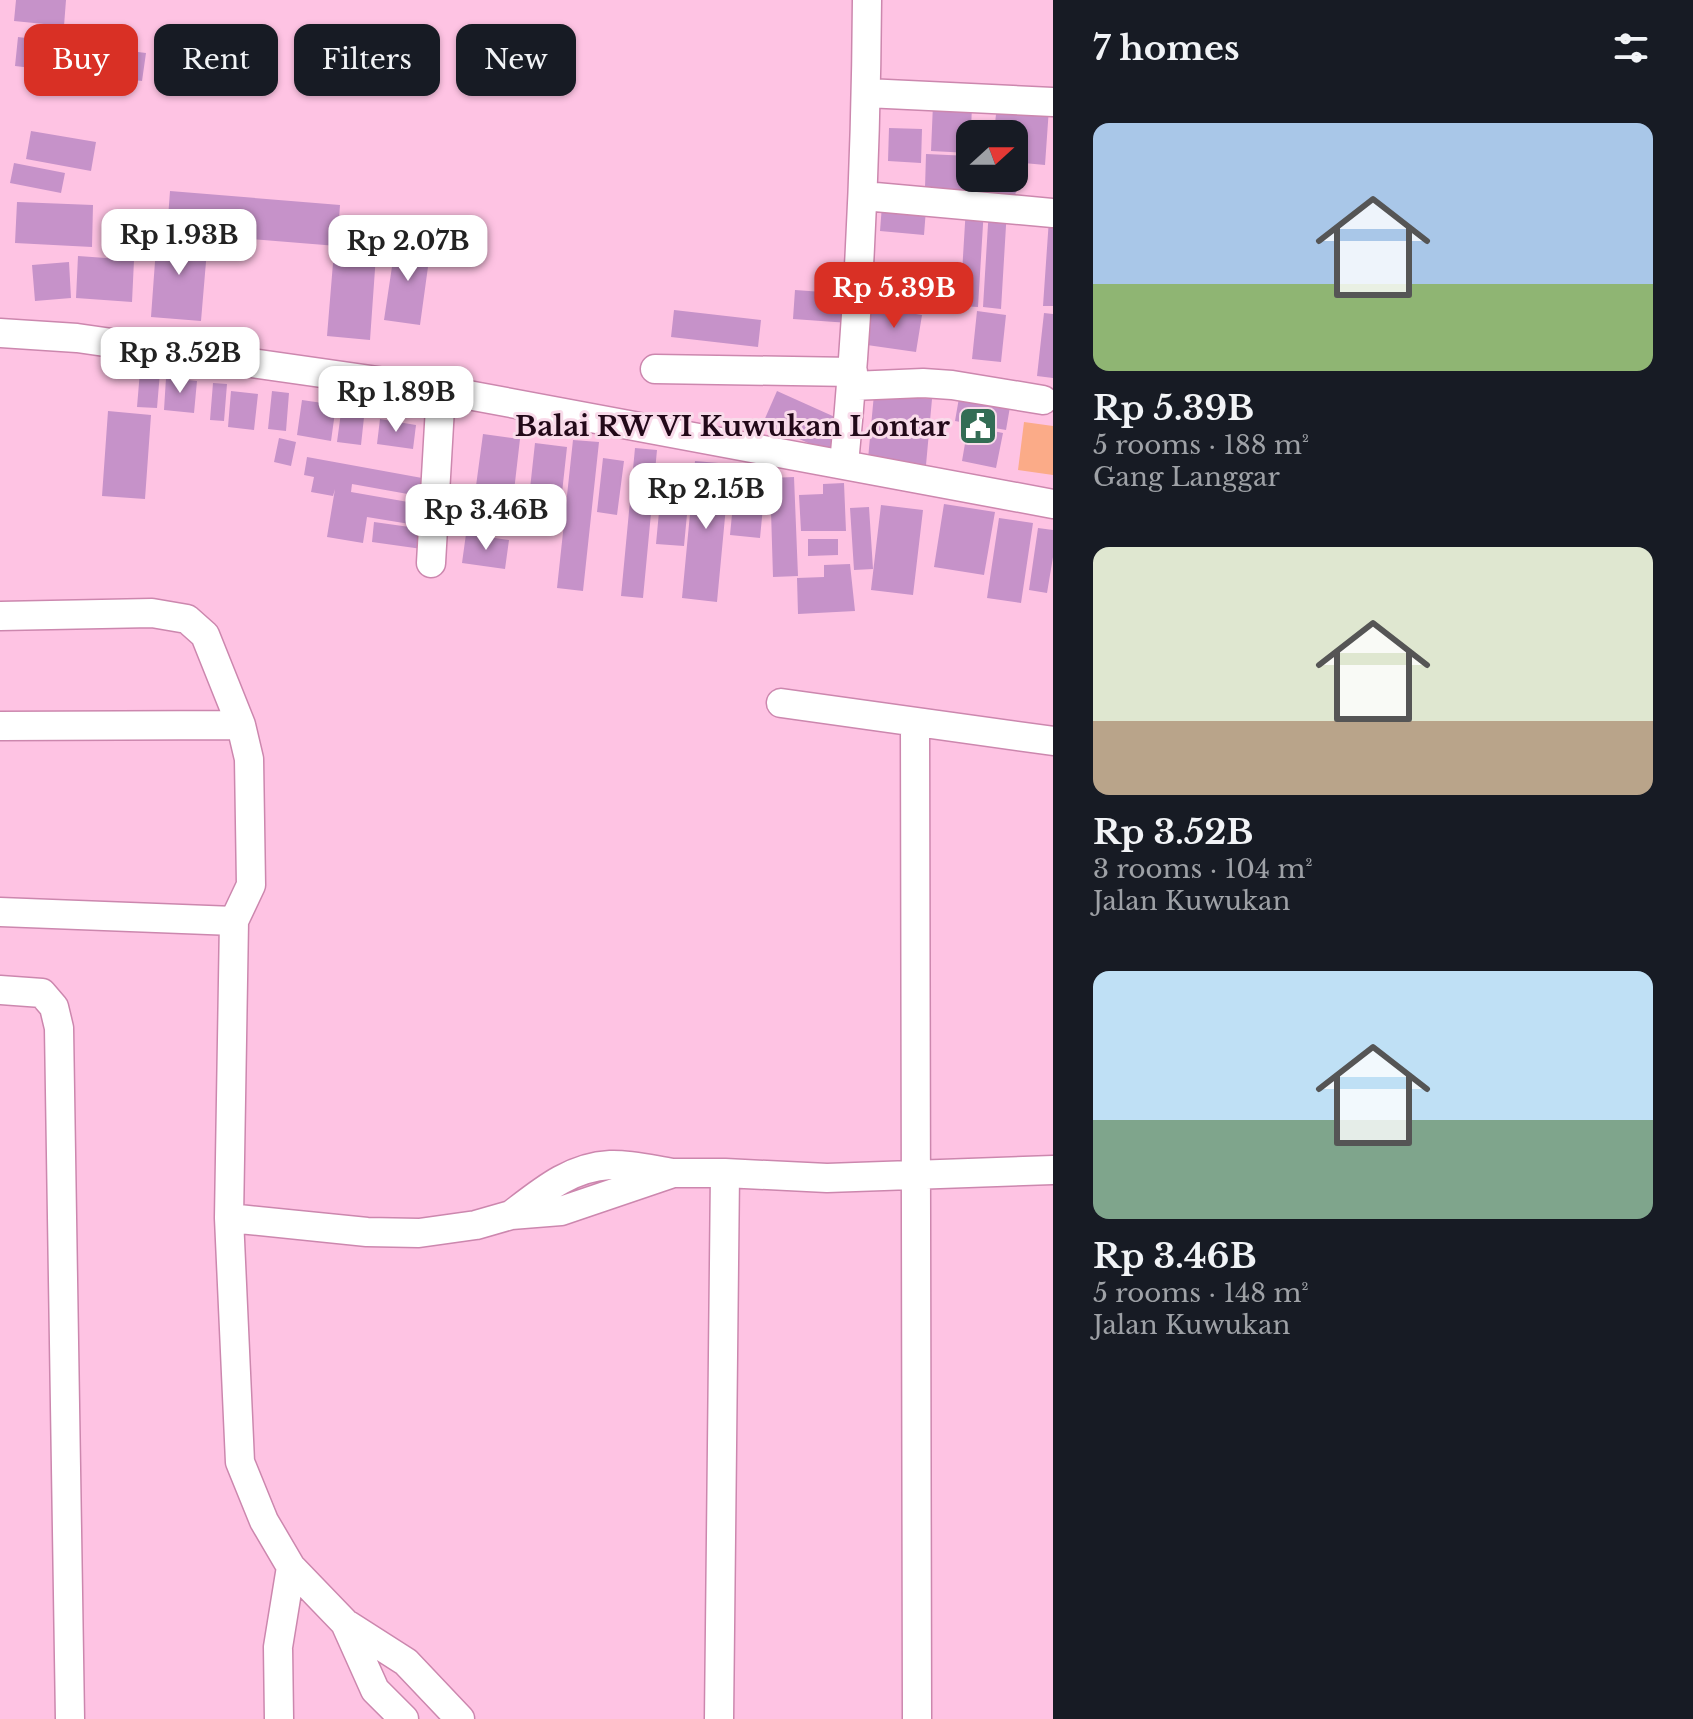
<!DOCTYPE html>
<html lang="en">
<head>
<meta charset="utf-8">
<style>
	:root { --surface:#171b24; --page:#20242c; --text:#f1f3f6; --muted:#9ea1a6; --accent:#d93025 }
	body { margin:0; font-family:"Libre Baskerville",serif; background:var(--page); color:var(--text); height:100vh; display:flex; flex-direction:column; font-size:30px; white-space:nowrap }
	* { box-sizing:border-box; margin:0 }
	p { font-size:26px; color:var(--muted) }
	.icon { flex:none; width:44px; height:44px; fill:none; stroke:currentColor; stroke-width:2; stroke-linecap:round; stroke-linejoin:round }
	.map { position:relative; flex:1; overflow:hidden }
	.side { display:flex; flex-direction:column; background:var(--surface); width:640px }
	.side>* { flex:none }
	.top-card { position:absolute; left:24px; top:24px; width:760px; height:72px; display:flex; gap:16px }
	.needle { width:52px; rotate:69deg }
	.fabs { position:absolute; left:956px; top:120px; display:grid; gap:16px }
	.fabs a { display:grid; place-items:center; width:72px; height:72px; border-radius:16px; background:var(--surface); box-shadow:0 2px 6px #0004; font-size:40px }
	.price { position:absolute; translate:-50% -68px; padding:0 18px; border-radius:16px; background:#fff; color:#222; font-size:26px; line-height:52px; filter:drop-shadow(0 2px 4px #0008) }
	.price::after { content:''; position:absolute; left:50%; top:48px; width:24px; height:18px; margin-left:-12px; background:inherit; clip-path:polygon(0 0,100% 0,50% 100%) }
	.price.on { background:var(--accent); color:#fff }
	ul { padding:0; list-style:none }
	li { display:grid; align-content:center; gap:16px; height:424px; padding:0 40px }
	li span { display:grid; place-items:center; height:248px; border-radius:16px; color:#555 }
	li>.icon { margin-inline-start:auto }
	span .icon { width:144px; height:144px; fill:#fffc; stroke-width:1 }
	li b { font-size:34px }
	h2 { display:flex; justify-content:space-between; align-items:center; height:96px; padding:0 40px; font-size:34px }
	.pill { padding:0 28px; border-radius:16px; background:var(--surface); box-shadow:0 2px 6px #0004; font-size:28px; line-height:72px }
	.pill.on { background:var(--accent); color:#fff }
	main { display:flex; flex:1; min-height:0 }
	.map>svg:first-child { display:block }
</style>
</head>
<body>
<main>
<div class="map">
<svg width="1053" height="1719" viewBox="0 0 1053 1719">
	<rect width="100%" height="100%" fill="#fec3e3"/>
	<path fill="#fbab88" d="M1024 422 1053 426V475L1018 470Z"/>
	<path fill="#c692c9" d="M16 0H66L64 26 14 21Z
		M18 37 146 53 142 81 15 66Z
		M933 104 972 106 970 153 931 151Z
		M997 104 1049 108 1045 165 1014 162V134H994Z
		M889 128 922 129 921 163 888 161Z
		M31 131 96 142 91 171 26 159Z
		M926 154 970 156V178H974V191L925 188Z
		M14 163 65 173 61 193 10 183Z
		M1014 172 1020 174 1014 200 992 194 995 178H1014Z
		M170 191 340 205 337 246 167 232Z
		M17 202 93 205 92 247 15 243Z
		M882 205 926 209 924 235 880 231Z
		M966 207 984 208 978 307 960 306Z
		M989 208 1007 209 1001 309 983 307Z
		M1049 219H1053V306H1043Z
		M157 234 208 238 201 321 151 317Z
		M396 240 431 245 420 325 384 320Z
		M334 251 376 255 370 340 327 336Z
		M78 256 134 260 132 302 76 298Z
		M69 262 71 298 35 301 32 265Z
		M877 278 917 286 912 310 873 303Z
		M795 290 850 294 849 323 793 319Z
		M872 307 922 315 916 352 867 345Z
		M674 310 761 320 758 347 671 337Z
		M977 311 1006 315 1001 362 972 359Z
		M1044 313 1053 314V378L1037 376Z
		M140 371 160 372 157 408 137 407Z
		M166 378 197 381 194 413 164 410Z
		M213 383 227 384 224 421 210 420Z
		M231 391 258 394 254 430 228 427Z
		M272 391 289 393 286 431 268 429Z
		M777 391 846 422 833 454 763 423Z
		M960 392 1011 401 1006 430 955 421Z
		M874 394 932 399 926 465 868 459Z
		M302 400 336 405 331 441 297 435Z
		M342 405 365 408 361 445 337 442Z
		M108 411 151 415 145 499 102 496Z
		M380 419 416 425 413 449 377 444Z
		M968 426 1003 433 996 468 962 461Z
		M483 434 520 439 514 491 476 486Z
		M279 438 296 442 291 466 274 462Z
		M573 440 599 442 583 591 557 588Z
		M535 443 567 447 560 511 528 507Z
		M635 448 657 450 643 598 621 596Z
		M307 457 433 480 430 498 352 484 351 492 431 506 428 527 367 517 363 543 327 537 335 489 333 496 311 492 314 477 304 475Z
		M603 458 624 461 617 515 597 512Z
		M695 461 730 464 717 602 682 598Z
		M663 469 691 472 684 546 656 544Z
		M736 473 766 476 760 538 730 535Z
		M794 477 798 576 773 577 770 478Z
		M844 483 846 531H801L799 495 823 494V484Z
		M944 504 995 512 984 575 934 567Z
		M881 505 923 510 913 595 871 590Z
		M869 507 873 569 854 570 850 508Z
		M999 518 1033 523 1021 603 987 598Z
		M374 522 424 529 422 549 372 542Z
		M1038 528 1053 530V557L1047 593 1029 590Z
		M466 534 509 540 505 569 462 563Z
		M808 539H838V555L808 556Z
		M850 564 855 611 798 614 797 578 824 577V565Z"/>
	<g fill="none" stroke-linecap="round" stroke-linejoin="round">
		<g stroke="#cc87ae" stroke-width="31">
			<path id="minor" d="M866 93 1053 102
				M864 196 1053 213
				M0 333 77 338 441 390 1053 504
				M655 369 853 372
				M852 386 923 383 952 385 1043 400
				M844 464C859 310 866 155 867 0
				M431 563 441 390
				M0 616 152 613 187 619 205 635 241 725
				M781 703 1053 741
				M915 723 917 1719
				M0 726 241 725 249 759 251 885 234 921 229 1218 240 1462 264 1521 291 1567 345 1623
				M0 912 234 921
				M0 990 42 993 54 1007 59 1028 70 1719
				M673 1173H725L827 1178 1053 1170
				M229 1218 367 1232 419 1233 476 1225 511 1215 561 1211 673 1173C653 1170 630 1164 610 1165 570 1167 541 1192 511 1215
				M279 1719 278 1647 291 1567
				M404 1719 375 1690 345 1623 406 1662 460 1719
				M719 1719 725 1173"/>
		</g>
		<use href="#minor" stroke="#fff" stroke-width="28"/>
	</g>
	<defs>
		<g id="civic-square" transform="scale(2)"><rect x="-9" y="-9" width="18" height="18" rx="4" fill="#336d55" stroke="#f9dbea"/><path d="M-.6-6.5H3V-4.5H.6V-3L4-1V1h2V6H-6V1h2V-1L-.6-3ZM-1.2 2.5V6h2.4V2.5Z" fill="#fff"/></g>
	</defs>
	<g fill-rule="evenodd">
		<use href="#civic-square" x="978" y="426"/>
	</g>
	<g text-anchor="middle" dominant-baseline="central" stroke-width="6" stroke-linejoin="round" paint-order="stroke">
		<g font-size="28" font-weight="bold" fill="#220919" stroke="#f9dbea" text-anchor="end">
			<text x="950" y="426">Balai RW VI Kuwukan Lontar</text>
		</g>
	</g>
</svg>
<div class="fabs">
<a><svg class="needle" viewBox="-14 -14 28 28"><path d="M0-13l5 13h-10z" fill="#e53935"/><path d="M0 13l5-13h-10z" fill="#9ea1a6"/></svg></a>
</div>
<b class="price" style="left:179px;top:277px">Rp 1.93B</b>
<b class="price" style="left:408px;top:283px">Rp 2.07B</b>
<b class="price on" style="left:894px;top:330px">Rp 5.39B</b>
<b class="price" style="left:180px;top:395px">Rp 3.52B</b>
<b class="price" style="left:396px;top:434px">Rp 1.89B</b>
<b class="price" style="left:706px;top:531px">Rp 2.15B</b>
<b class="price" style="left:486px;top:552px">Rp 3.46B</b>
<div class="top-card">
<a class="pill on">Buy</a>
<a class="pill">Rent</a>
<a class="pill">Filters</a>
<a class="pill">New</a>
</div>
</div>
<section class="side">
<h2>7 homes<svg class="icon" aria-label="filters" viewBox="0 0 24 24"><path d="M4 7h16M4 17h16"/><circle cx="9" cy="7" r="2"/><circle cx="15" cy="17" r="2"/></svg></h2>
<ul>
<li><span style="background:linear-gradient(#a9c7e8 65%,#8fb573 0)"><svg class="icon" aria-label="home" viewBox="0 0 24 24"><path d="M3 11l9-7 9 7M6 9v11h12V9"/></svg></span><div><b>Rp 5.39B</b><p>5 rooms · 188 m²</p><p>Gang Langgar</p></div></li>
<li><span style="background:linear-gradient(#dfe7d0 70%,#b9a48a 0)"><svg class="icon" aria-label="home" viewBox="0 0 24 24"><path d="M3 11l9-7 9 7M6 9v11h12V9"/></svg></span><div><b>Rp 3.52B</b><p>3 rooms · 104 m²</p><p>Jalan Kuwukan</p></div></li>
<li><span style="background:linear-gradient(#bfe0f5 60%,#7fa58c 0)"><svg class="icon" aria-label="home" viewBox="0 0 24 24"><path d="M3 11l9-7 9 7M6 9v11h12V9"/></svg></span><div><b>Rp 3.46B</b><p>5 rooms · 148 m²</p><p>Jalan Kuwukan</p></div></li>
</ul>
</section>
</main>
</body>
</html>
